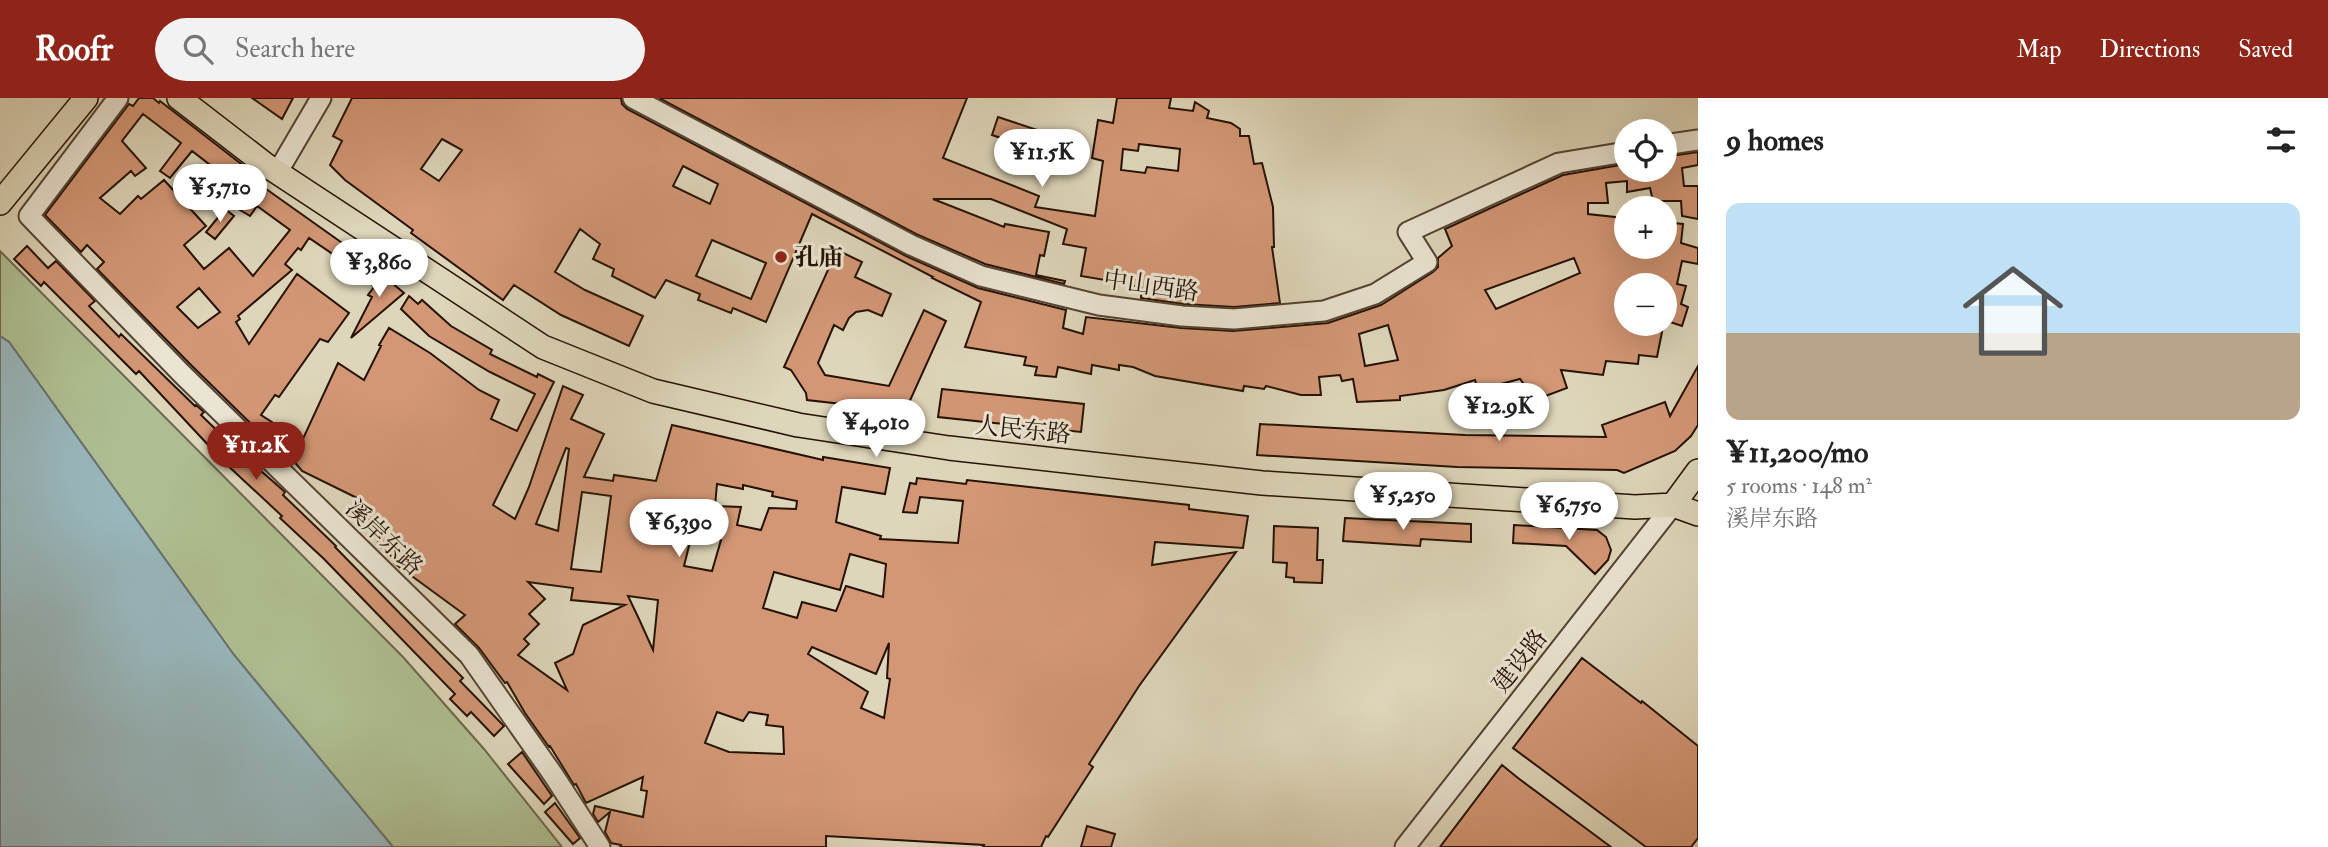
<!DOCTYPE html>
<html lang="en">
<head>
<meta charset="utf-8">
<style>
	:root { --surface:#fff; --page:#f2f2f2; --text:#222; --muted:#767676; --line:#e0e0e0; --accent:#8f2418 }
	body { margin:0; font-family:"IM FELL Double Pica","Noto Serif SC",serif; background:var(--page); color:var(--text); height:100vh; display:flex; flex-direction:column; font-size:26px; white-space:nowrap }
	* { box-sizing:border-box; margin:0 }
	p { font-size:23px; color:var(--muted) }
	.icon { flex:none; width:38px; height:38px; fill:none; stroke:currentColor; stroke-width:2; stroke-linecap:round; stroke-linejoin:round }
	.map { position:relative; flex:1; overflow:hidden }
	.sheet { display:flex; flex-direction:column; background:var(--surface); width:630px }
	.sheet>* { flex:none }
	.fabs { position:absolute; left:1614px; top:21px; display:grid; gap:14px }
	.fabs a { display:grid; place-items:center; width:63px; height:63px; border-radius:50%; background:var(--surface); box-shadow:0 7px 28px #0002; font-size:35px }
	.price { position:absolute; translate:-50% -60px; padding:0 16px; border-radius:24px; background:#fff; color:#222; font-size:23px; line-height:46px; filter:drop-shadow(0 2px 4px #0008) }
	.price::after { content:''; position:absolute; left:50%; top:42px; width:21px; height:16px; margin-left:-10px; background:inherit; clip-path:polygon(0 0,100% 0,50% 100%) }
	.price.active { background:var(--accent); color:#fff }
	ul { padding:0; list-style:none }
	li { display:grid; align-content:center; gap:14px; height:371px; padding:0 28px }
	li+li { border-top:2px solid var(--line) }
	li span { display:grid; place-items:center; height:217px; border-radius:14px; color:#555 }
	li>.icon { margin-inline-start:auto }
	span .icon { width:126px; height:126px; fill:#fffc; stroke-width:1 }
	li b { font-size:30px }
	h2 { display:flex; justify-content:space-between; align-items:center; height:84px; padding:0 28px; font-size:30px }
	header { display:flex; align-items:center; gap:42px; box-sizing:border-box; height:98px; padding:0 35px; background:var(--accent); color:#fff }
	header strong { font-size:33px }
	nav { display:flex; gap:38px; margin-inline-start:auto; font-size:24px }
	.search { width:490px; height:63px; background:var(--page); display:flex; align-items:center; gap:18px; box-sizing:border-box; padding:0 24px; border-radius:38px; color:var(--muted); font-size:26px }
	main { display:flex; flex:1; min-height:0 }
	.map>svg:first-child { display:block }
</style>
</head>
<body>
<header>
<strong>Roofr</strong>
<div class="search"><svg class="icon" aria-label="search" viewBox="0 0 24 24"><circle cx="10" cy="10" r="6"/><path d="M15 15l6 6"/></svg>Search here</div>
<nav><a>Map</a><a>Directions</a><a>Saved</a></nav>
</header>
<main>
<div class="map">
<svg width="1698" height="749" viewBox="0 0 1698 749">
	<rect width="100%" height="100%" fill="#ded6ba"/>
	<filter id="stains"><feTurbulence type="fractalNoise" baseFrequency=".00286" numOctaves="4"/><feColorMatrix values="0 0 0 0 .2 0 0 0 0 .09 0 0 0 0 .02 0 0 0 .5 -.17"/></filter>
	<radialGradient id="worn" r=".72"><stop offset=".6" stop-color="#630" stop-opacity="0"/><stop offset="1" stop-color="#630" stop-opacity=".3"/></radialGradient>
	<path fill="#aebe92" stroke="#6a684b" stroke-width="2" d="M0 153 403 559 484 651 562 749H393L234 557 9 244 0 238Z"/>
	<path fill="#98b6bb" stroke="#6a7472" stroke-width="2" d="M0 238 9 244 234 557 393 749H0Z"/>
	<path fill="#d39775" stroke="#261204" stroke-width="2" fill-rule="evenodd" d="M139 0H153L159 5 160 3 249 72 245 76 345 147 337 159 309 140 301 152 298 150 285 166 292 172 238 218 240 221 236 224 249 246 297 176 349 215 328 244 320 241 279 299 275 297 261 317 289 335 292 332 302 343 338 265 364 282 381 248 379 247 389 230 430 255 479 292 499 302 491 321 517 333 535 296 490 274 429 238 401 211 409 198 418 206 422 202 451 228 492 252 490 256 537 279 538 276 554 284 493 407 515 421 529 389 563 288 583 297 571 321 604 336 584 379 613 383 614 377 656 383 672 327 823 362V359L890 370 885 396 842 389 836 424 881 438 880 441 958 445 963 403 920 399 917 415 903 414 910 385 916 386 917 380 966 386 967 382 1189 407V411L1248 418 1243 450 1155 444 1152 467 1236 454 1139 588 1089 666 1093 669 1048 739 1046 738 1041 749H983L984 747 826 738V749H620L621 747 611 745 605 734 610 714 598 724 593 716 595 708 643 719 647 693 641 692 643 679 586 705 576 686 574 687 550 648 549 649 525 615 507 584 505 585 479 550 455 526 465 517 394 465 396 462 377 446 384 432 350 411 357 400 302 373 287 355 284 358 191 267 97 171 104 164 87 147 81 154 45 117 129 6 133 8ZM143 16 181 45 160 73 170 80 192 53 250 98 240 112 250 118 257 108 290 132 253 178 229 150 204 171 184 147 206 128 164 82 141 101 138 98 120 116 100 100 131 73 135 78 146 70 122 43ZM199 190 220 214 198 230 177 209ZM566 350 569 351 558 433 536 426ZM717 386 743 391V387L773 394 772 398 797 403 796 411 769 410 761 432 737 427 741 409 715 408ZM582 394 611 398 601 474 571 471ZM692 436 721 442 712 473 684 468ZM850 456 886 466 883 499 846 488 836 513 802 504 797 520 763 510 774 474 840 492ZM528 484 573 490 571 502 625 507 583 527 573 556 555 565 567 592 518 557 529 546 524 541 539 526 529 516 545 501ZM628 498 658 502 653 552 639 521ZM889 545 887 580 890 581 884 620 861 610 868 594 808 556 812 549 876 576ZM717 614 743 623 749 614 768 617 766 627 783 629 784 656 729 654 705 645Z
		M252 0H293L282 21Z
		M352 0H621L622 6 627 11 906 158 978 190 1066 212 1063 230 1083 236 1086 219 1181 230 1233 233 1328 225 1381 207 1433 174 1438 169V160L1452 148 1445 131 1563 77 1626 66V72H1664V59L1698 54V67L1682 70 1684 88H1698V121L1682 118 1681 103H1653L1650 90 1627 94V83L1606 85 1608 105H1588V116L1624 120 1626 149H1664V124L1683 126 1681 145 1698 150V166L1682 163 1677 186 1686 188 1681 206 1688 209 1682 228 1664 222V187H1626V226H1643L1663 229 1657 259 1639 257 1638 266 1606 263 1603 277 1561 272 1567 290 1535 302 1528 289H1526L1520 281 1478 292 1475 282 1444 292 1400 298V302L1357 304 1353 281 1342 283 1340 277 1319 279 1321 297H1301L1266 288 1264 291 1244 288 1243 293 1155 278 1133 269 1119 267V272L1092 267 1091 276 1058 269 1056 279 1035 277 1037 269 1024 267 1026 259 965 249 981 204 932 180 933 179 812 116 766 224 733 210 731 215 698 202 700 196 666 182 655 200 612 178 614 171 593 161 600 146 580 131 555 174 585 192 643 218 629 248 561 217 514 187 503 202 411 135 413 132 345 82 330 67 342 43 333 38ZM442 41 462 52 439 83 421 71ZM683 68 718 86 710 106 673 88ZM712 142 766 165 751 201 696 178ZM1574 160 1580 175 1496 211 1485 192ZM1388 227 1398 262 1365 268 1359 236Z
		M659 0H967L943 60 1039 98 1035 109 1095 118 1103 63 1092 60 1098 22 1113 25 1117 0H1171L1169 10 1193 13 1195 4 1209 13 1207 20 1231 25 1240 31V38H1249L1254 66 1262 65 1273 109 1274 149H1272L1280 205 1234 209 1183 206 1141 200 1142 190 1123 185 1081 178 1086 150 1063 146 1067 131 991 101H933L1004 129 1005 126 1049 134 1044 158 1040 157 1036 177 1065 183 1064 186 985 166 916 136ZM1139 46 1180 51 1178 73 1147 69 1145 75 1121 72 1123 51 1138 53Z
		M998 19 1055 38 1049 56 992 37Z
		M225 111 234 118 215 141 206 134Z
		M27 148 48 170 56 163 95 203 89 208 119 239 121 236 195 308 196 307 204 314 201 317 236 351 285 394 283 397 336 448 335 449 463 580 460 583 504 628 494 638 471 614 467 618 450 601 455 596 324 461 280 420 282 418 225 365 139 273 136 276 44 184 41 188 14 161Z
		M837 152 862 164 855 179 891 196 882 218 868 212 856 214 849 220 843 232 834 227 818 265 825 277 889 288 924 212 946 223 908 307 895 312 807 302 806 295 791 272 784 269Z
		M378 173 404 195 351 240 372 199 368 197 374 189 369 183Z
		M1698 268V327L1691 338 1675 353 1624 375 1617 372 1457 369 1257 357 1260 326 1465 337 1606 339 1602 327 1665 304 1670 318Z
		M942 291 1084 306 1081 334 938 319Z
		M1345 420 1471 426V444L1421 441 1420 448 1343 443Z
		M1514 427 1597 432 1606 439 1611 452 1608 462 1595 476 1566 448 1513 445Z
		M1274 428 1318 430 1317 462H1323L1322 485 1294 484V480L1286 479 1287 465 1273 464Z
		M1582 560 1641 605 1642 603 1698 648V740L1691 749H1646L1513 650Z
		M522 654 552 698 544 706 508 666Z
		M1502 667 1518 680 1611 749H1440Z
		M555 705 580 740 573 746 545 714Z
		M1087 728 1115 736 1111 749H1081Z"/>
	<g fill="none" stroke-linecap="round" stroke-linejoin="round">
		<g stroke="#544332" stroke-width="23">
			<path id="minor" d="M118 0 29 118 182 276 469 557 554 678 600 749
				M633 0 911 147 981 178 1099 207 1182 218 1234 221 1324 213 1375 196 1427 164 1408 134 1559 65 1626 54
				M1664 47 1698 42
				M277 75 321 0
				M1405 749 1673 407"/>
		</g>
		<g stroke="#261204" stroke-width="26">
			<path id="major" d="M179 0 266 67 543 249 653 293 798 327 949 350 1262 385 1635 409 1673 407 1698 416
				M0 105 86 0
				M1673 407 1698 373"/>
		</g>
		<use href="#minor" stroke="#eae4d2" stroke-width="19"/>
		<use href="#major" stroke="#ded6ba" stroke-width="23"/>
	</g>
	<circle fill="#8f2418" stroke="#eae4d2" stroke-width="2.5" cx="781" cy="159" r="7"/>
	<g text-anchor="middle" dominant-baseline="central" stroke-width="6" stroke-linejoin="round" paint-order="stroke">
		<g font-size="24" font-weight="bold" fill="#261204" stroke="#eae4d2" text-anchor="start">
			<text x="795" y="159">孔庙</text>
		</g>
		<g font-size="24" fill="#261204" stroke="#eae4d2">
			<text transform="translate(1151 188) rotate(8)">中山西路</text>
			<text transform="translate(1023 332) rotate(6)">人民东路</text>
			<text transform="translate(384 440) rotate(44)">溪岸东路</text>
			<text transform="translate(1520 563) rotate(-52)">建设路</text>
		</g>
	</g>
	<rect width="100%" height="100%" filter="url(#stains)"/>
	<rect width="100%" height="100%" fill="url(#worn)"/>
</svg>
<div class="fabs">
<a><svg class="icon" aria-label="locate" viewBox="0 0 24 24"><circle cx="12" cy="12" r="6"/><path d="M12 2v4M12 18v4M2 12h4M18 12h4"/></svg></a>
<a>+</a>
<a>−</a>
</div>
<b class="price" style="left:1042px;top:91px">¥11.5K</b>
<b class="price" style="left:220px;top:126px">¥5,710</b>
<b class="price" style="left:379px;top:201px">¥3,860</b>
<b class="price" style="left:1499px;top:345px">¥12.9K</b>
<b class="price" style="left:876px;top:361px">¥4,010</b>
<b class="price active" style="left:256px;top:384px">¥11.2K</b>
<b class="price" style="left:1403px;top:434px">¥5,250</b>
<b class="price" style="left:1569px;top:444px">¥6,750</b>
<b class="price" style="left:679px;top:461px">¥6,390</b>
</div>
<section class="sheet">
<h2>9 homes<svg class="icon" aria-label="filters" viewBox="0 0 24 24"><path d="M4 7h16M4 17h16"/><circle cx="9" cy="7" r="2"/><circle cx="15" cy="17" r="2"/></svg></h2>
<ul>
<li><span style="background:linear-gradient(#bfe0f5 60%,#b9a48a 0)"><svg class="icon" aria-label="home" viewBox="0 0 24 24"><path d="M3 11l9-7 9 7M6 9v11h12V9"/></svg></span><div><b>¥11,200/mo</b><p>5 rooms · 148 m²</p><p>溪岸东路</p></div></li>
</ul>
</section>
</main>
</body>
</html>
